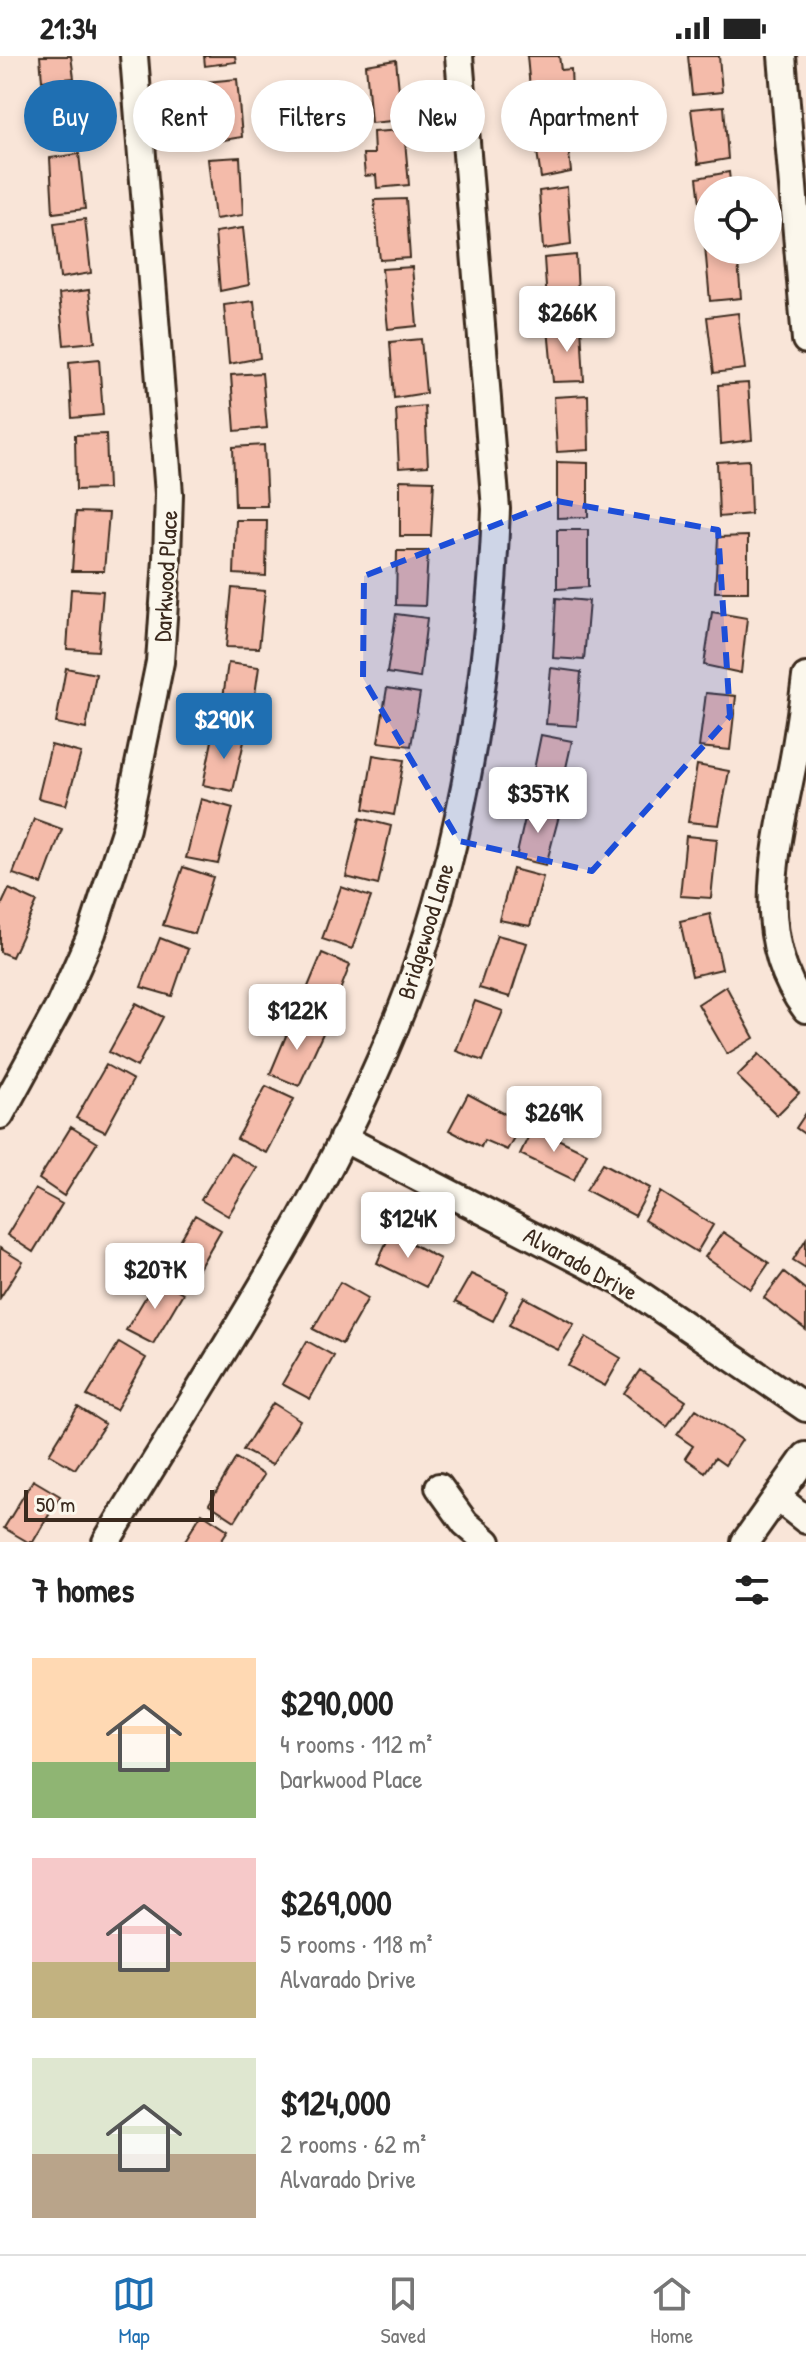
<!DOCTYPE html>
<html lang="en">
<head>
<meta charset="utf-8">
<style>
	:root { --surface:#fff; --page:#f6f6f6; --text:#222; --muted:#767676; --line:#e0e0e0; --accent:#1f6fb2 }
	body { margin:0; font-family:"Patrick Hand",sans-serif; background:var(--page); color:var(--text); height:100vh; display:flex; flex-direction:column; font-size:30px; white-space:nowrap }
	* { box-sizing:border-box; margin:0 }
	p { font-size:26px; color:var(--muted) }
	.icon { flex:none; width:44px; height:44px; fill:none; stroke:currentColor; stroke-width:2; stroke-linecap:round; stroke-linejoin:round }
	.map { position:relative; height:1486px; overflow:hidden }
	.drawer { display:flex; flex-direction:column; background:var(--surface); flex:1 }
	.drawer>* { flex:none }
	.banner { position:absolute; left:24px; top:24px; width:758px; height:72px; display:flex; gap:16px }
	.controls { position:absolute; left:694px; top:120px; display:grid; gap:16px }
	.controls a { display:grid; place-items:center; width:88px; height:88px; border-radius:50%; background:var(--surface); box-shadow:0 4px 12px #0003; font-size:40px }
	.scale { position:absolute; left:24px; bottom:20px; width:190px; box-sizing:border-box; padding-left:8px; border:4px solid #3b2a1e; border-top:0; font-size:22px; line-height:28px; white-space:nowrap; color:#3b2a1e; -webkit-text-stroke:6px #fbf7ec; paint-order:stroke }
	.price { position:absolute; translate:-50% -68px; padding:0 18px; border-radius:8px; background:#fff; color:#222; font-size:26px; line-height:52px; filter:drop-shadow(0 2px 4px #0008) }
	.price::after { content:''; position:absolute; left:50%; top:48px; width:24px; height:18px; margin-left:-12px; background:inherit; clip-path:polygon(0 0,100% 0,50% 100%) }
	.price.on { background:var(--accent); color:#fff }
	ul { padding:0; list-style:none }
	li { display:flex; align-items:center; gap:24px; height:200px; padding:0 32px }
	li span { display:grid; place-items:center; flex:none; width:224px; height:160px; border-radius:0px; color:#555 }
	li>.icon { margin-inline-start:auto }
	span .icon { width:96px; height:96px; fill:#fffc; stroke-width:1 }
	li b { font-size:34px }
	h2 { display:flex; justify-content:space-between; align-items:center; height:96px; padding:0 32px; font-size:34px }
	.pill { padding:0 28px; border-radius:36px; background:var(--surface); box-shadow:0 4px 12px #0003; font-size:28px; line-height:72px }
	.pill.on { background:var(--accent); color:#fff }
	.status { display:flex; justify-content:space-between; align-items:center; height:56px; padding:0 40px; background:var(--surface); direction:ltr }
	.status svg { height:22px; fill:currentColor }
	.tabs { display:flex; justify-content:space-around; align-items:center; height:112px; border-top:2px solid var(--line); background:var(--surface); font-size:22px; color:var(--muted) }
	.tabs a { display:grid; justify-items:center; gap:4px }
	.tabs .on { color:var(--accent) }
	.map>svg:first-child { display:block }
</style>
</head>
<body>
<div class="status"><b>21:34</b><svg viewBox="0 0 49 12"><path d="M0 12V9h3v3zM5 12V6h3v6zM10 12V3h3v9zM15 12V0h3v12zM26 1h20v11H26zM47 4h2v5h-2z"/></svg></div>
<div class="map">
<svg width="806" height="1486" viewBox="0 0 806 1486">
	<rect width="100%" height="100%" fill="#f9e5d8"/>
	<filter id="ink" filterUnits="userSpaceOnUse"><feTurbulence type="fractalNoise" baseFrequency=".0125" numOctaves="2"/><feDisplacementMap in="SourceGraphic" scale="16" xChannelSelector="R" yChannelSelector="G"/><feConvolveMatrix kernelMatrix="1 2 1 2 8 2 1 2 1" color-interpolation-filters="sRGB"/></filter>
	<g filter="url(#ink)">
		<path fill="#f4bbaa" stroke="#3b2a1e" stroke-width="2" d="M40 0H71L74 22 42 25Z
			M204 0H235L236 6 205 10Z
			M527 0H559L561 14 571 13 572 36H561L563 50 532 54Z
			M688 0H719L722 36 692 39Z
			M396 4 402 64 371 67 366 9Z
			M237 23 242 81 211 86 206 26Z
			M73 31 77 86 47 89 42 35Z
			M724 50 728 103 698 108 691 53Z
			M565 60 571 116 541 122 532 63Z
			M404 74 409 129 377 132 376 119 365 120 363 98H374L373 76Z
			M79 98 85 153 53 157 50 102Z
			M240 101 243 159 215 163 208 103Z
			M729 116 731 134H708V179L704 180 697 122Z
			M567 131 571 189 543 193 539 135Z
			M406 143 410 202 380 204 374 144Z
			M85 163 91 217 60 222 54 167Z
			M243 172 249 229 220 235 215 176Z
			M705 190H708V194H737L741 242 710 245Z
			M576 199 579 258 548 261 544 202Z
			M412 211 417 270 388 273 382 213Z
			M89 234 95 286 64 289 59 238Z
			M254 245 260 302 229 308 224 249Z
			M738 257 745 313 714 317 707 261Z
			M581 270 584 325 553 326 548 272Z
			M421 283 426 337 394 342 390 286Z
			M99 303 103 359 72 362 69 306Z
			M262 317 267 372 235 375 231 319Z
			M748 327 752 384 721 388 718 329Z
			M588 339 589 394 557 396 554 341Z
			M425 350 428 410 399 412 396 353Z
			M106 378 108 433 76 434 75 379Z
			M264 389 267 450H235L233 391Z
			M749 404 751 458 719 461 717 406Z
			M557 406 588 407V461L557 462Z
			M400 424 434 425 431 480H400Z
			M76 456 109 457 104 515H72Z
			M236 464H267L266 520 234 518Z
			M557 474H588V531L557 533Z
			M748 480V536H715L718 481Z
			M397 495H428L425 550 396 549Z
			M232 532 265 535 259 592 226 591Z
			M71 533 103 535 98 595 67 593Z
			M556 542 589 545 584 604 553 602Z
			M712 556 747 562 741 617 704 609Z
			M396 558 427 562 420 622 387 617Z
			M228 607 259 611 251 666 220 662Z
			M66 612 96 618 86 673 56 667Z
			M551 612 581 616 577 670 546 668Z
			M387 632 420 637 411 690 378 686Z
			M706 637 736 640 730 694 699 691Z
			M214 675 245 681 233 735 203 729Z
			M541 679 572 685 560 739 530 733Z
			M51 689 81 697 66 749 38 742Z
			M373 699 404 704 394 759 364 753Z
			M697 709 729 715 719 769 688 766Z
			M201 743 233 752 218 808 186 802Z
			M528 749 560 756 546 809 516 802Z
			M360 762 391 770 378 829 346 821Z
			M34 763 62 773 42 828 13 818Z
			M686 780 717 783 711 842 680 840Z
			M183 811 213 821 195 878 163 869Z
			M513 813 543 821 530 870 499 864Z
			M341 831 371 841 352 893 322 883Z
			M9 833 37 846 12 901 0 896V852Z
			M710 858 722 913 692 920 680 865Z
			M497 879 527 887 510 941 479 932Z
			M160 882 188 893 172 940 141 931Z
			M322 897 350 909 329 962 300 950Z
			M726 930 754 982 727 998 698 948Z
			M475 945 503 955 483 1005 456 995Z
			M136 947 163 961 137 1011 109 996Z
			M293 963 324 975 299 1030 270 1018Z
			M759 998 799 1037 777 1059 737 1020Z
			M106 1009 133 1024 105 1076 76 1062Z
			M266 1030 294 1043 266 1097 237 1083Z
			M468 1038 522 1067 507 1094 484 1084 481 1091 449 1074Z
			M806 1057V1079L796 1072Z
			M71 1071 97 1087 64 1140 39 1123Z
			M533 1071 587 1097 574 1124 520 1098Z
			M230 1097 257 1112 228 1160 201 1144Z
			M603 1107 650 1132 635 1160 586 1134Z
			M35 1133 62 1148 33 1196 7 1179Z
			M661 1136 713 1169 697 1196 644 1164Z
			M195 1159 221 1174 193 1223 167 1207Z
			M391 1176 440 1203 426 1231 377 1207Z
			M723 1176 769 1207 751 1233 705 1201Z
			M806 1183V1212L793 1204Z
			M0 1192 23 1206 0 1242Z
			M784 1216 806 1234V1274L764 1242Z
			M471 1218 508 1235 493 1265 455 1246Z
			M157 1222 183 1237 153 1288 126 1274Z
			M340 1226 368 1242 342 1288 313 1273Z
			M524 1241 574 1268 558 1294 509 1269Z
			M586 1281 621 1302 605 1330 568 1310Z
			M307 1285 334 1300 310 1343 282 1328Z
			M119 1286 146 1302 116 1354 87 1340Z
			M640 1314 686 1345 667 1371 624 1337Z
			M273 1347 300 1364 272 1409 243 1394Z
			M78 1351 105 1368 75 1413 49 1398Z
			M696 1353 742 1384 725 1409 715 1402 705 1416 685 1402 693 1390 677 1379Z
			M236 1402 264 1419 235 1465 209 1448Z
			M33 1424 60 1440 33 1486H28L4 1472Z
			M202 1457 228 1474 220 1486H184Z"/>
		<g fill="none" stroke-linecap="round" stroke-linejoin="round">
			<g stroke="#3b2a1e" stroke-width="32">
				<path id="minor" d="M782 0 806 284
					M806 621C802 652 798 682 792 712 776 791 752 883 806 953
					M0 1059 59 951 92 877 126 772 160 606 167 503 169 438 134 0
					M343 1082 623 1227 806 1352
					M439 1431 465 1467 487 1486
					M777 1441 806 1464
					M106 1486C212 1310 337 1128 409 934 465 780 490 616 496 453L459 0
					M745 1486 806 1400"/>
			</g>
			<use href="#minor" stroke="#fbf7ec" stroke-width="26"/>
		</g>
	</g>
	<path fill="#1d4ed8" fill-opacity="0.2" stroke="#1d4ed8" stroke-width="6" stroke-dasharray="16 10" stroke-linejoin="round" d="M557 445 718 474 730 660 592 815 459 785 363 622 364 520Z"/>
	<g text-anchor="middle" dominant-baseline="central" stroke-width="6" stroke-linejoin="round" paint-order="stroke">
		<g font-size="24" fill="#3b2a1e" stroke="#fbf7ec">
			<text transform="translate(165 520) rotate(-87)">Darkwood Place</text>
			<text transform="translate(425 875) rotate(-73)">Bridgewood Lane</text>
			<text transform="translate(581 1207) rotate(29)">Alvarado Drive</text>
		</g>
	</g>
</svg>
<div class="controls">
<a><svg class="icon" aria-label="locate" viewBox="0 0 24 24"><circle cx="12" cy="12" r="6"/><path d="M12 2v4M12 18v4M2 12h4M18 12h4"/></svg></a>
</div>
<div class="scale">50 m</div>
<b class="price" style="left:567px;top:298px">$266K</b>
<b class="price on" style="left:224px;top:705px">$290K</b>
<b class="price" style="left:538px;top:779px">$357K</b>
<b class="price" style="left:297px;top:996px">$122K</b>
<b class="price" style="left:554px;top:1098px">$269K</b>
<b class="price" style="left:408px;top:1204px">$124K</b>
<b class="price" style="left:155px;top:1255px">$207K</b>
<div class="banner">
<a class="pill on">Buy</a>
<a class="pill">Rent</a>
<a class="pill">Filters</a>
<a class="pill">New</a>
<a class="pill">Apartment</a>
</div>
</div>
<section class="drawer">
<h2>7 homes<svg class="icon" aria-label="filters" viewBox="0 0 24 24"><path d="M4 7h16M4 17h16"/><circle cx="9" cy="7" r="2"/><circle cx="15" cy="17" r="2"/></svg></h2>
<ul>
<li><span style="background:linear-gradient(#ffd9b3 65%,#8fb573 0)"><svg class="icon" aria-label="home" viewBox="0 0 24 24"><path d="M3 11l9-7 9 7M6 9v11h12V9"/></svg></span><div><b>$290,000</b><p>4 rooms · 112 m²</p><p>Darkwood Place</p></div></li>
<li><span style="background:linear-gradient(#f6c9c9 65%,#c2b280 0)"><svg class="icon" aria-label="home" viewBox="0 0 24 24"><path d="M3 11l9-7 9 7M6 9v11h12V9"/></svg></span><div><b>$269,000</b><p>5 rooms · 118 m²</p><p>Alvarado Drive</p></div></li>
<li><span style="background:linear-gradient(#dfe7d0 60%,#b9a48a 0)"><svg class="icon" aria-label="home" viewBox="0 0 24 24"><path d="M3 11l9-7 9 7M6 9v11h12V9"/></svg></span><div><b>$124,000</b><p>2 rooms · 62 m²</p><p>Alvarado Drive</p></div></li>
</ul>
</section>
<nav class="tabs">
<a class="on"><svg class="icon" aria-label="map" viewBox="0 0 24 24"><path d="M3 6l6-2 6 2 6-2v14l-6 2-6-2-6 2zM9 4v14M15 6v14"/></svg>Map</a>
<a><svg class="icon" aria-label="saved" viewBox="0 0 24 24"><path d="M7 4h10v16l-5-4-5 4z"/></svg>Saved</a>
<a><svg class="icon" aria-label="home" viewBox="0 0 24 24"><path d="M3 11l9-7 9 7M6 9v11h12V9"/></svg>Home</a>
</nav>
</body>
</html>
